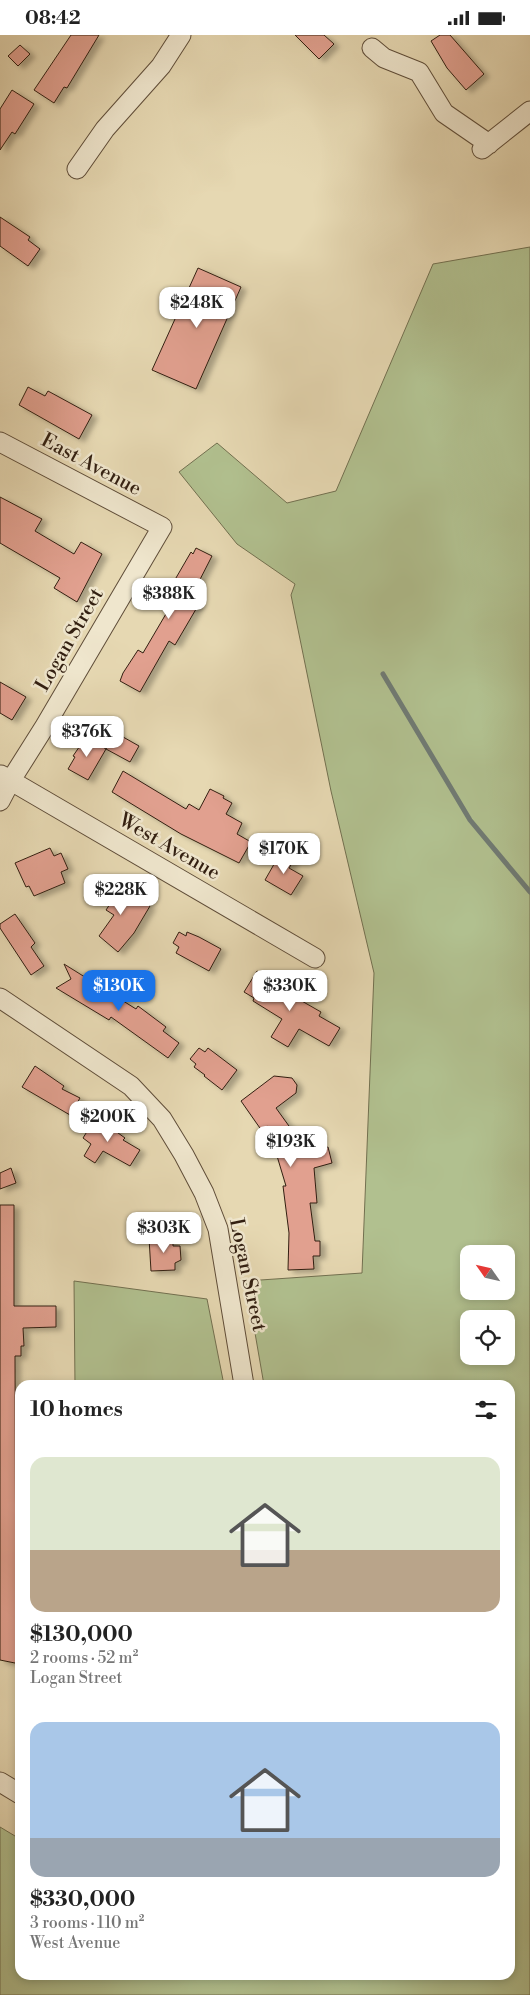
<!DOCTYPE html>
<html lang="en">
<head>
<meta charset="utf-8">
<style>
	:root { --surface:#fff; --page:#f6f6f6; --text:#222; --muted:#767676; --accent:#1a73e8 }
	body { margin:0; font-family:"Libre Bodoni",serif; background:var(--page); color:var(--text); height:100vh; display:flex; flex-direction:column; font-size:19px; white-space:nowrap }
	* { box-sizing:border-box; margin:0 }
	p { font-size:16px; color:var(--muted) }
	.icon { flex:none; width:28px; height:28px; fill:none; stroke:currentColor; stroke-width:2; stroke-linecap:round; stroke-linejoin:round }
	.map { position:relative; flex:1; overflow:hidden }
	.drawer { position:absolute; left:15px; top:1345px; width:500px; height:600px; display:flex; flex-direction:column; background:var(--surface); border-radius:15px; box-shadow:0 2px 8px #0003 }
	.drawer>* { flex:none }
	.needle { width:32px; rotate:304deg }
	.tools { position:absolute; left:460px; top:1210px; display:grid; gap:10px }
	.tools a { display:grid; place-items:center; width:55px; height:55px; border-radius:10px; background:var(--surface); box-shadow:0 2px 8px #0003; font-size:25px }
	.price { position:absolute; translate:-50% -42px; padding:0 11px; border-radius:10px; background:#fff; color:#222; font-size:16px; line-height:32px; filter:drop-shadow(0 1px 2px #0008) }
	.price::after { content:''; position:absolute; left:50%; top:30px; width:15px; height:11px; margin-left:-8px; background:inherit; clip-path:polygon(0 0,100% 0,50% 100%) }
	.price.current { background:var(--accent); color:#fff }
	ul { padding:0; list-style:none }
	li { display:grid; align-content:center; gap:10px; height:265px; padding:0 15px }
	li span { display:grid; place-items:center; height:155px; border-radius:15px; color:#555 }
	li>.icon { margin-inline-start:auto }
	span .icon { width:90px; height:90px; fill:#fffc; stroke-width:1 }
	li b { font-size:21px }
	h2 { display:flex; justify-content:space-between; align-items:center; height:60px; padding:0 15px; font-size:21px }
	.status { display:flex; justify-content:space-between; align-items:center; height:35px; padding:0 25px; background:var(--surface); direction:ltr }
	.status svg { height:14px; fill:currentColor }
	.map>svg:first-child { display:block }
</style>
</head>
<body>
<div class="status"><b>08:42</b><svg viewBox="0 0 49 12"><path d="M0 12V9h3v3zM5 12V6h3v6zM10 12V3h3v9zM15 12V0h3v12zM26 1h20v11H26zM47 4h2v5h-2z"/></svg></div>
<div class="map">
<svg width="530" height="1960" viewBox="0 0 530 1960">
	<defs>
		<filter id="shadow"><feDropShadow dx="5.5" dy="3" stdDeviation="2.5" flood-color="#0004"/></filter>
	</defs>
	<rect width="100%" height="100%" fill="#e6d8b2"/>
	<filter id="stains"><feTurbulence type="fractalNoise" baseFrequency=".004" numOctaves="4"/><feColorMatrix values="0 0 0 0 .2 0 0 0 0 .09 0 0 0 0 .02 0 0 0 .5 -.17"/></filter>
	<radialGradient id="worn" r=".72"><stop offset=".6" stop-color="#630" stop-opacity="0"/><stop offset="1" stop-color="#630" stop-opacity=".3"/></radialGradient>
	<path fill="#b1c08f" stroke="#727050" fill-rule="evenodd" d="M530 212V1960H0V1792L20 1804V1940H510V1350H264L246 1246 362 1238 374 938 331 756 291 560 295 549 237 509 179 437 217 408 287 468 336 456 433 229ZM469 1219H506V1256H469ZM469 1284H506V1321H469Z
		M74 1246 207 1264 224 1350H75Z"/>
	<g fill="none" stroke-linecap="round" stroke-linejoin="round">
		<path stroke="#707b74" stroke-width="5" d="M383 639 470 785 530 857"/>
	</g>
	<path fill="#e1a08f" stroke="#321f11" filter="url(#shadow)" d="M71 0H99L67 53 64 52 54 68 34 55Z
		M295 0H324L334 9 319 24Z
		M440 0H450L484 39 466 55 447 33 431 6Z
		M20 10 30 19 18 31 8 21Z
		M12 55 34 69 15 99 12 97 0 115V74Z
		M0 182 30 202 28 205 40 214 28 231 0 211Z
		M198 233 241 252 196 354 152 335Z
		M28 352 45 361 48 356 92 380 79 404 19 370Z
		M0 462 42 484 35 496 74 519 81 507 102 519 77 567 54 553 60 543 0 508Z
		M196 513 212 521 190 564 199 569 175 610 169 606 140 657 120 646 123 638 138 615 143 618 170 572 162 567 191 517 193 519Z
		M0 647 26 662 12 685 0 678Z
		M116 698 139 711 130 727 106 714Z
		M86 702 106 714 88 745 68 734 75 722 73 721Z
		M123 736 186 774 189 769 199 775 210 754 224 761 223 763 232 768 226 779 242 788 237 799 251 807 239 828 181 799 112 757Z
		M50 813 54 821 61 818 68 834 61 837 65 848 34 861 29 851 26 852 15 828Z
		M281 817 294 825 289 833 303 841 291 860 265 845Z
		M103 847 150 871 134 898 118 917 99 901 114 880 106 875 110 869 95 860Z
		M15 879 35 908 31 912 44 931 31 940 0 893V889Z
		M179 897 186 901 187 897 199 902 221 914 209 936 176 918 179 912 173 908Z
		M64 929 136 974 138 971 166 992 163 996 179 1008 168 1023 111 982 109 985 56 953 71 944Z
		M257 936 289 953 286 957 321 977 319 981 340 993 329 1011 299 994 288 1012 271 1002 282 984 253 966 254 963 244 957Z
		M199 1013 205 1017 208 1013 237 1035 222 1055 204 1041 205 1040 194 1032 196 1029 190 1024Z
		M35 1031 64 1051 62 1054 80 1063 70 1080 22 1052Z
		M274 1041 292 1043 297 1050 296 1058 276 1073 294 1098 296 1097 298 1104 305 1102 309 1116 328 1112 332 1128 314 1133 317 1168H310L315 1206H320V1221H313L314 1234 288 1235 289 1198 283 1151H286L268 1091 262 1096 241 1066Z
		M96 1082 115 1094 114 1095 125 1103 123 1105 140 1115 130 1131 103 1116 95 1128 84 1121 91 1109 83 1103Z
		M11 1133 16 1148 0 1154V1138Z
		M0 1170H14V1271H56V1292L23 1293 24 1311H21V1321H15L16 1614H20V1629L0 1625Z
		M173 1202V1211H180L181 1225 175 1228V1235L151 1236 149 1203Z"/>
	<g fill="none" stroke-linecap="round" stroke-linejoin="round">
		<g stroke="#5f4d39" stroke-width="21">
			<path id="minor" d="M372 13 384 23 419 37 444 78 489 109
				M482 114 530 76
				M77 134 105 94 161 31 181 0
				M0 407 162 492 45 691 11 745 0 766
				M1 740 315 923
				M0 963 131 1051 162 1084 184 1120 204 1158 218 1194 244 1350
				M0 1747 20 1759"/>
		</g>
		<use href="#minor" stroke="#efe6cd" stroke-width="19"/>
	</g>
	<g text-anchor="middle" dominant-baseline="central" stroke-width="5" stroke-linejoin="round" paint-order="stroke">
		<g font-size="20" fill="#321f11" stroke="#efe6cd">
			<text transform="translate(91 430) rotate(28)">East Avenue</text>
			<text transform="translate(70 605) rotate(-60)">Logan Street</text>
			<text transform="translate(169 812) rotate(30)">West Avenue</text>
			<text transform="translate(247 1240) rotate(78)">Logan Street</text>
		</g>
	</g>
	<rect width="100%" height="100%" filter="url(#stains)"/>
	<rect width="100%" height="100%" fill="url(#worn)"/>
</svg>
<div class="tools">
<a><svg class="needle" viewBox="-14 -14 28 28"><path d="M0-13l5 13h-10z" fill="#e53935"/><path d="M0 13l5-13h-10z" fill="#767676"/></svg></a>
<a><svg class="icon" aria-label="locate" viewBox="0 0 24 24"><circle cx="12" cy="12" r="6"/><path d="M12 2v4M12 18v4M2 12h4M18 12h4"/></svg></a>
</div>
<b class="price" style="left:197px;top:294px">$248K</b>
<b class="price" style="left:169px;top:585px">$388K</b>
<b class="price" style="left:87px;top:723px">$376K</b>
<b class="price" style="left:284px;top:840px">$170K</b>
<b class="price" style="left:121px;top:881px">$228K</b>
<b class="price current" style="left:119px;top:977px">$130K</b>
<b class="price" style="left:290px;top:977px">$330K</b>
<b class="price" style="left:108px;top:1108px">$200K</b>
<b class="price" style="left:291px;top:1133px">$193K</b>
<b class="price" style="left:164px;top:1219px">$303K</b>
<section class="drawer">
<h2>10 homes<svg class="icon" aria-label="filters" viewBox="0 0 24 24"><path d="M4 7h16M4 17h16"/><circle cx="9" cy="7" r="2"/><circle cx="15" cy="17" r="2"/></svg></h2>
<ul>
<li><span style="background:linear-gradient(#dfe7d0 60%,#b9a48a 0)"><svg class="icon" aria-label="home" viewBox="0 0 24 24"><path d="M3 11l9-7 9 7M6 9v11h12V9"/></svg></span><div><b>$130,000</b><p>2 rooms · 52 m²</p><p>Logan Street</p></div></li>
<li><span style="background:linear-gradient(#a9c7e8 75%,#9aa5b1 0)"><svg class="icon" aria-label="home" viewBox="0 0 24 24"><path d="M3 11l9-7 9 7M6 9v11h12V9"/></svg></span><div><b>$330,000</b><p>3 rooms · 110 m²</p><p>West Avenue</p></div></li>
</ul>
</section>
</div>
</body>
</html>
